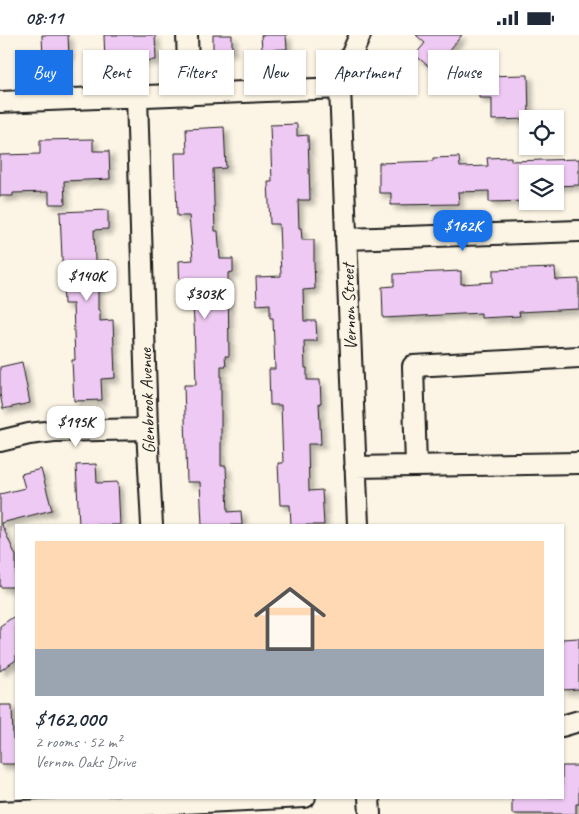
<!DOCTYPE html>
<html lang="en">
<head>
<meta charset="utf-8">
<style>
	:root { --surface:#fff; --page:#f6f6f7; --text:#1f2937; --muted:#747a83; --accent:#1a73e8 }
	body { margin:0; font-family:Caveat,sans-serif; background:var(--page); color:var(--text); height:100vh; display:flex; flex-direction:column; font-size:19px; white-space:nowrap }
	* { box-sizing:border-box; margin:0 }
	p { font-size:16px; color:var(--muted) }
	.icon { flex:none; width:28px; height:28px; fill:none; stroke:currentColor; stroke-width:2; stroke-linecap:round; stroke-linejoin:round }
	.map { position:relative; flex:1; overflow:hidden }
	.side { position:absolute; left:15px; top:489px; width:549px; height:275px; display:flex; flex-direction:column; background:var(--surface); border-radius:0px; box-shadow:0 1px 4px #0004 }
	.side>* { flex:none }
	.top-card { position:absolute; left:15px; top:15px; width:550px; height:45px; display:flex; gap:10px }
	.fabs { position:absolute; left:519px; top:75px; display:grid; gap:10px }
	.fabs a { display:grid; place-items:center; width:45px; height:45px; border-radius:0px; background:var(--surface); box-shadow:0 1px 4px #0004; font-size:25px }
	.price { position:absolute; translate:-50% -42px; padding:0 11px; border-radius:10px; background:#fff; color:#222; font-size:16px; line-height:32px; filter:drop-shadow(0 1px 2px #0008) }
	.price::after { content:''; position:absolute; left:50%; top:30px; width:15px; height:11px; margin-left:-8px; background:inherit; clip-path:polygon(0 0,100% 0,50% 100%) }
	.price.on { background:var(--accent); color:#fff }
	ul { padding:0; list-style:none }
	li { display:grid; align-content:center; gap:10px; height:265px; padding:0 20px }
	li span { display:grid; place-items:center; height:155px; border-radius:0px; color:#555 }
	li>.icon { margin-inline-start:auto }
	span .icon { width:90px; height:90px; fill:#fffc; stroke-width:1 }
	li b { font-size:21px }
	.tag { padding:0 18px; border-radius:0px; background:var(--surface); box-shadow:0 1px 4px #0004; font-size:18px; line-height:45px }
	.tag.on { background:var(--accent); color:#fff }
	.status { display:flex; justify-content:space-between; align-items:center; height:35px; padding:0 25px; background:var(--surface); direction:ltr }
	.status svg { height:14px; fill:currentColor }
	.map>svg:first-child { display:block }
</style>
</head>
<body>
<div class="status"><b>08:11</b><svg viewBox="0 0 49 12"><path d="M0 12V9h3v3zM5 12V6h3v6zM10 12V3h3v9zM15 12V0h3v12zM26 1h20v11H26zM47 4h2v5h-2z"/></svg></div>
<div class="map">
<svg width="579" height="779" viewBox="0 0 579 779">
	<defs>
		<filter id="shadow"><feDropShadow dx="4.5" dy="4.5" stdDeviation="2.5" flood-color="#0004"/></filter>
	</defs>
	<rect width="100%" height="100%" fill="#fcf5e5"/>
	<filter id="ink" filterUnits="userSpaceOnUse"><feTurbulence type="fractalNoise" baseFrequency=".02" numOctaves="2"/><feDisplacementMap in="SourceGraphic" scale="10" xChannelSelector="R" yChannelSelector="G"/><feConvolveMatrix kernelMatrix="1 2 1 2 8 2 1 2 1" color-interpolation-filters="sRGB"/></filter>
	<g filter="url(#ink)">
		<path fill="#eec9f3" stroke="#1c1c1c" filter="url(#shadow)" d="M42 0H68L69 22 43 23Z
			M104 0H155L156 25 105 27Z
			M213 0H232V16H213Z
			M261 0H286L287 14 262 15Z
			M416 0H462L433 35 415 20 425 8Z
			M528 40 529 84 492 85V63H479V41Z
			M297 89V101L308 100 310 165H298L299 193H301L302 205H314V227L315 254 303 255 304 286H316L317 306H304L305 333H307V345H320L321 368H319L321 409H308L309 456 322 455 324 490H291L290 470H280L278 428H283L281 370H270L269 334H275L273 283H270V269L257 270 256 242 281 241 279 189H270L268 147H272L270 90Z
			M224 92 226 133 213 134 215 196H218L220 224H233V237L228 238 229 321H225L226 331H221V431H226L228 477 241 476 242 490H202L200 447H187L184 350H196L194 286 192 258 180 259 179 226 193 225 189 181H177L175 118H187L186 94Z
			M93 104V116H109L110 144 64 146 65 169H49V157L13 158V161H0V120L40 119V105Z
			M459 122 460 132 488 131 487 123 511 122V126L579 124V150L555 151V139H528V166L489 167V156L458 157 459 169 391 170V158H379V128L433 126V123Z
			M108 175V194L94 195 95 226 109 225 110 243H98V275H100V286L113 285 115 343 101 344 102 365 74 366 72 325H75L73 269H64L60 177Z
			M555 233 556 245 579 244V274L519 277 520 281 481 283V278L383 283 382 252 394 251V239L461 236V249L493 247V235Z
			M22 327 30 368 3 374 0 359V332Z
			M96 429 97 448 118 447 120 490H79L76 430Z
			M41 434 52 475 1 488 16 521V552H0V459L25 453 21 439Z
			M16 580V625L0 636V591Z
			M579 603V654L562 655V604Z
			M0 670H12L13 704H16V729H0Z
			M562 731H579V769H576V779H512V762H562Z"/>
		<g fill="none" stroke-linecap="round" stroke-linejoin="round">
			<g stroke="#1c1c1c" stroke-width="24">
				<path id="minor" d="M187 0 189 60
					M137 61 147 394 152 490
					M0 67 340 53
					M346 204 579 196
					M0 406 29 399 54 396 147 394
					M416 431 413 331 579 322
					M355 432 579 428
					M358 490 340 53 351 21 360 0
					M562 691 579 686
					M369 762 370 779
					M0 777 305 762"/>
			</g>
			<use href="#minor" stroke="#fcf5e5" stroke-width="20"/>
		</g>
	</g>
	<g text-anchor="middle" dominant-baseline="central" stroke-width="4" stroke-linejoin="round" paint-order="stroke">
		<g font-size="18" fill="#1c1c1c" stroke="#fcf5e5">
			<text transform="translate(349 272) rotate(-92)">Vernon Street</text>
			<text transform="translate(147 366) rotate(-92)">Glenbrook Avenue</text>
		</g>
	</g>
</svg>
<div class="fabs">
<a><svg class="icon" aria-label="locate" viewBox="0 0 24 24"><circle cx="12" cy="12" r="6"/><path d="M12 2v4M12 18v4M2 12h4M18 12h4"/></svg></a>
<a><svg class="icon" aria-label="layers" viewBox="0 0 24 24"><path d="M12 4l9 5-9 5-9-5zM3 14l9 5 9-5"/></svg></a>
</div>
<b class="price on" style="left:463px;top:217px">$162K</b>
<b class="price" style="left:87px;top:267px">$140K</b>
<b class="price" style="left:205px;top:285px">$303K</b>
<b class="price" style="left:76px;top:413px">$195K</b>
<div class="top-card">
<a class="tag on">Buy</a>
<a class="tag">Rent</a>
<a class="tag">Filters</a>
<a class="tag">New</a>
<a class="tag">Apartment</a>
<a class="tag">House</a>
</div>
<section class="side">
<ul>
<li><span style="background:linear-gradient(#ffd9b3 70%,#9aa5b1 0)"><svg class="icon" aria-label="home" viewBox="0 0 24 24"><path d="M3 11l9-7 9 7M6 9v11h12V9"/></svg></span><div><b>$162,000</b><p>2 rooms · 52 m²</p><p>Vernon Oaks Drive</p></div></li>
</ul>
</section>
</div>
</body>
</html>
